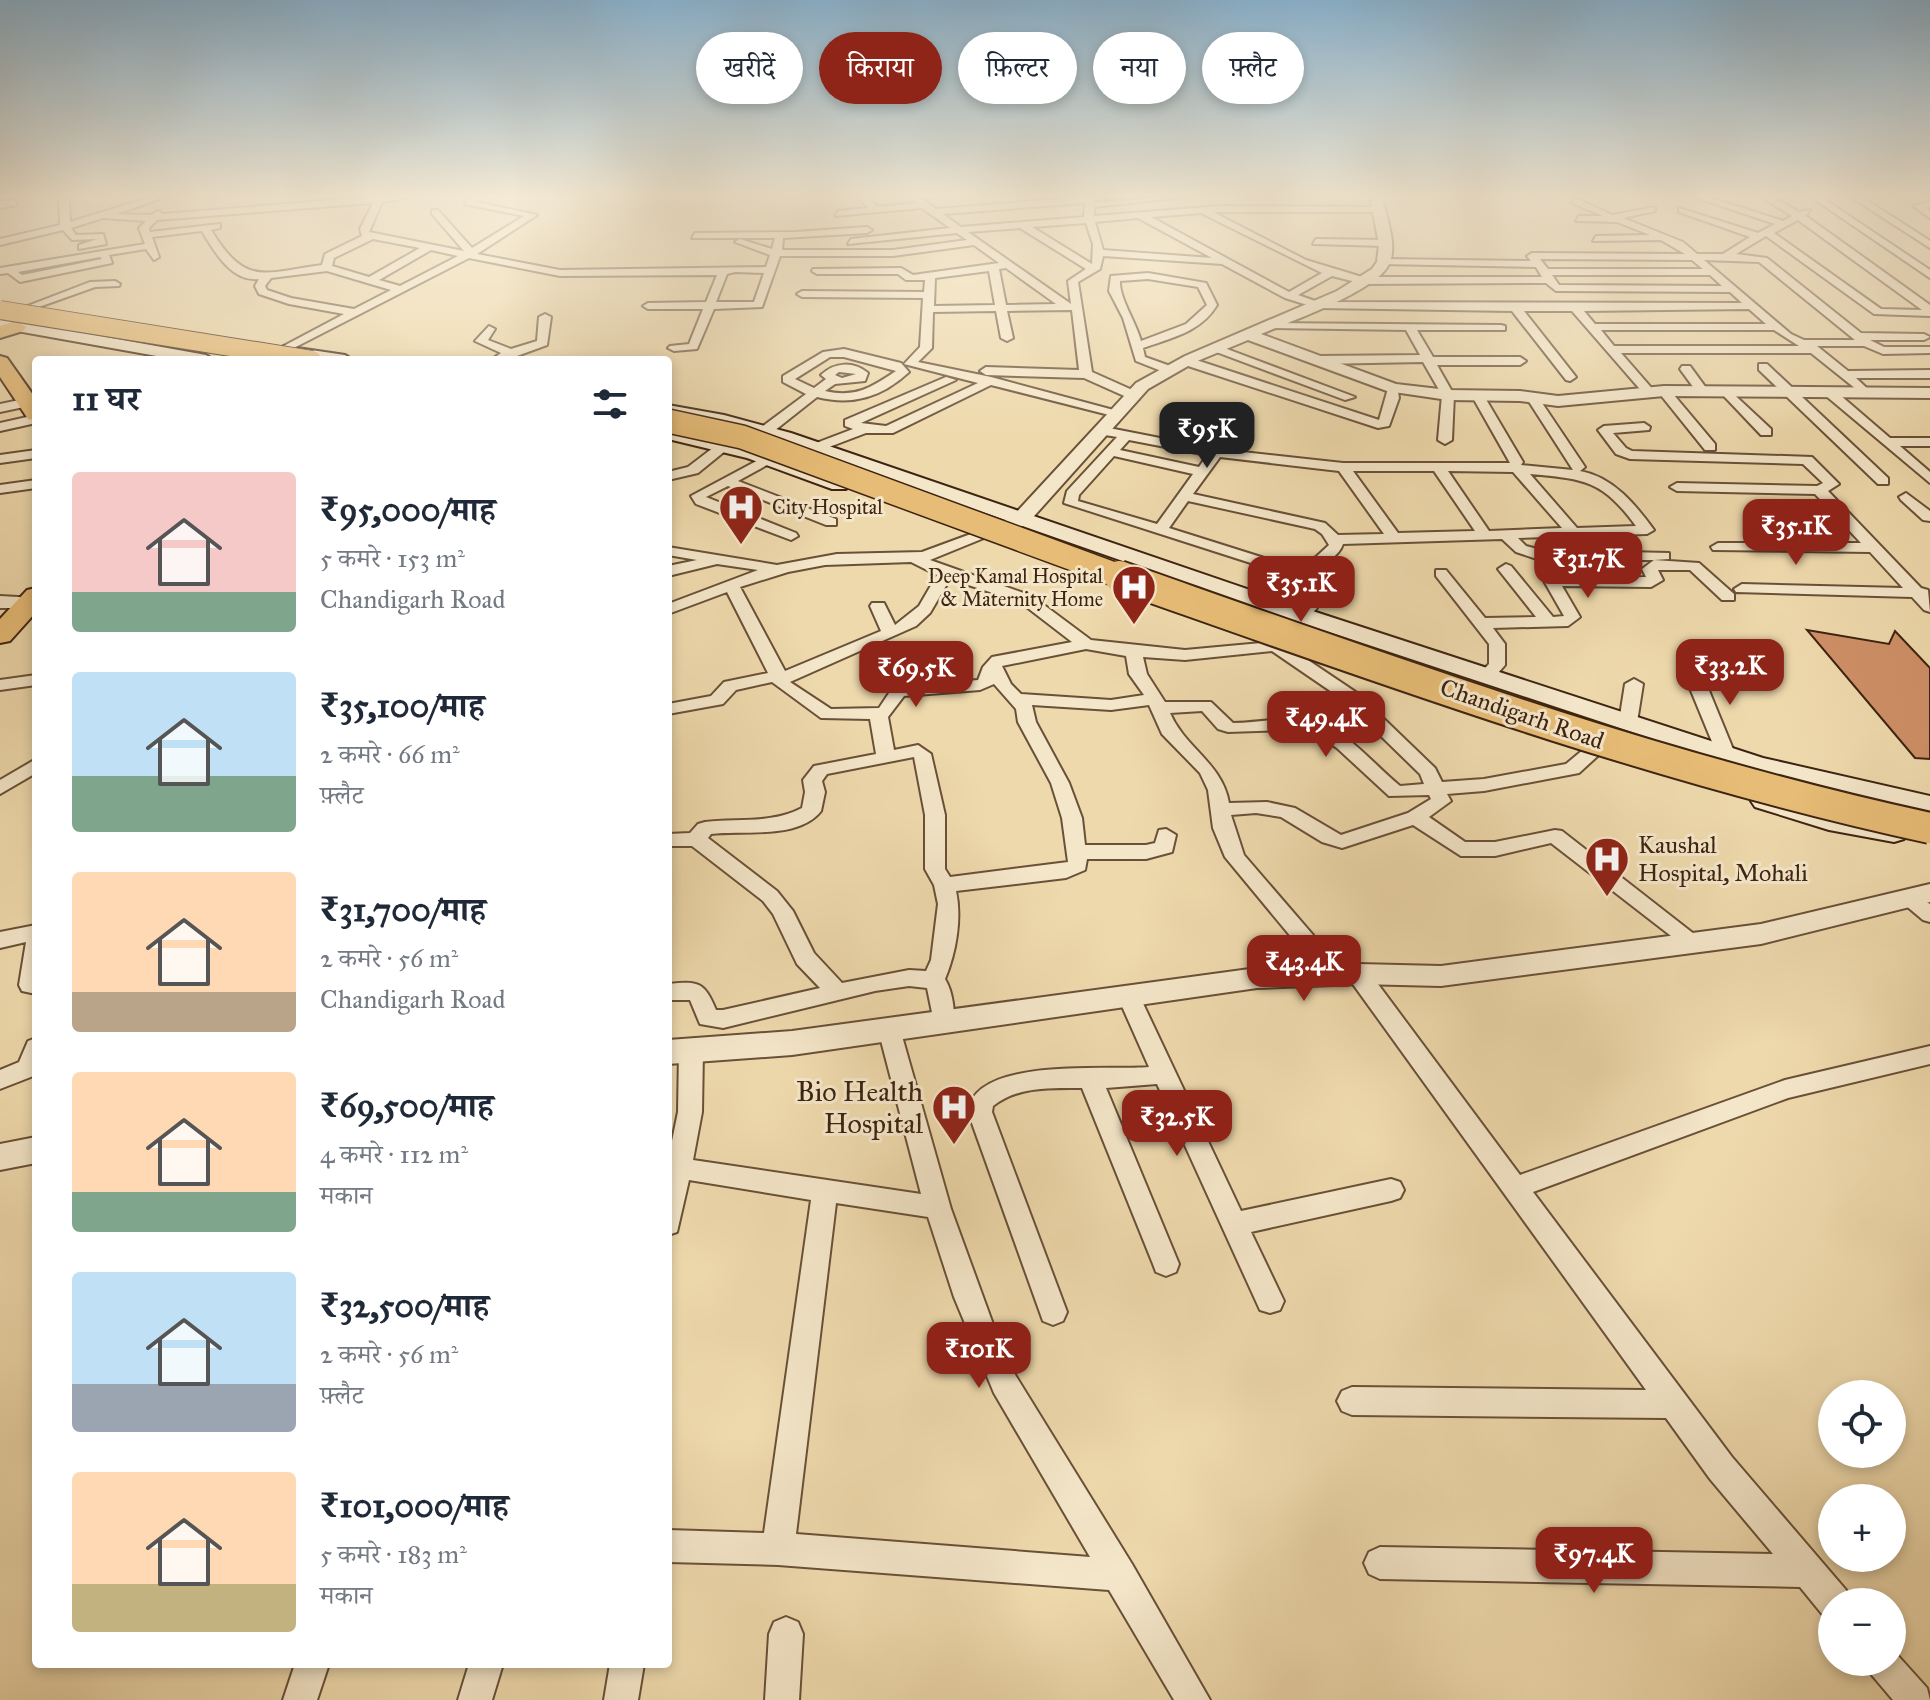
<!DOCTYPE html>
<html lang="hi">
<head>
<meta charset="utf-8">
<style>
	:root { --surface:#fff; --page:#f6f6f7; --text:#1f2937; --muted:#747a83; --accent:#8f2418 }
	body { margin:0; font-family:"IM FELL Great Primer","Noto Serif Devanagari",serif; background:var(--page); color:var(--text); height:100vh; display:flex; flex-direction:column; font-size:30px; white-space:nowrap }
	* { box-sizing:border-box; margin:0 }
	p { font-size:26px; color:var(--muted) }
	.icon { flex:none; width:44px; height:44px; fill:none; stroke:currentColor; stroke-width:2; stroke-linecap:round; stroke-linejoin:round }
	.map { position:relative; flex:1; overflow:hidden }
	.sheet { position:absolute; left:32px; top:356px; width:640px; height:1312px; display:flex; flex-direction:column; background:var(--surface); border-radius:8px; box-shadow:0 4px 12px #0003 }
	.sheet>* { flex:none }
	.guide { position:absolute; left:696px; top:32px; width:760px; height:72px; display:flex; gap:16px }
	.fabs { position:absolute; left:1818px; top:1380px; display:grid; gap:16px }
	.fabs a { display:grid; place-items:center; width:88px; height:88px; border-radius:50%; background:var(--surface); box-shadow:0 4px 12px #0003; font-size:40px }
	.price { position:absolute; translate:-50% -68px; padding:0 18px; border-radius:16px; background:var(--accent); color:#fff; font-size:26px; line-height:52px; filter:drop-shadow(0 2px 4px #0008) }
	.price::after { content:''; position:absolute; left:50%; top:48px; width:24px; height:18px; margin-left:-12px; background:inherit; clip-path:polygon(0 0,100% 0,50% 100%) }
	.price.active { background:#222; color:#fff }
	ul { padding:0; list-style:none }
	li { display:flex; align-items:center; gap:24px; height:200px; padding:0 40px }
	li span { display:grid; place-items:center; flex:none; width:224px; height:160px; border-radius:8px; color:#555 }
	li>.icon { margin-inline-start:auto }
	span .icon { width:96px; height:96px; fill:#fffc; stroke-width:1 }
	li b { font-size:34px }
	h2 { display:flex; justify-content:space-between; align-items:center; height:96px; padding:0 40px; font-size:34px }
	.chip { padding:0 28px; border-radius:36px; background:var(--surface); box-shadow:0 4px 12px #0003; font-size:28px; line-height:72px }
	.chip.active { background:var(--accent); color:#fff }
	.map>svg:first-child { display:block }
</style>
</head>
<body>
<div class="map">
<svg width="1930" height="1700" viewBox="0 0 1930 1700">
	<rect width="100%" height="100%" fill="#eed9ac"/>
	<filter id="stains"><feTurbulence type="fractalNoise" baseFrequency=".0025" numOctaves="4"/><feColorMatrix values="0 0 0 0 .2 0 0 0 0 .09 0 0 0 0 .02 0 0 0 .5 -.17"/></filter>
	<radialGradient id="worn" r=".72"><stop offset=".6" stop-color="#630" stop-opacity="0"/><stop offset="1" stop-color="#630" stop-opacity=".3"/></radialGradient>
	<path fill="#cf9068" stroke="#3d2311" stroke-width="2" d="M1807 630 1889 644 1895 631 1930 668V759L1915 758Z"/>
	<g fill="none" stroke-linecap="round" stroke-linejoin="round">
		<g stroke="#695038" stroke-width="4">
			<path id="minor" d="M59 197H69L70 222 151 197H165L117 214 151 215 158 211 163 214 371 197H411L382 202 369 232 464 251 432 214V210H438L472 248 524 216 465 204 470 197H479L476 202 537 215 477 254 560 270 766 267 770 255 735 242 740 239 772 249 775 238H692L695 233 796 232 867 227 872 230 867 233 783 238 782 250H893L967 240 957 233 848 244 851 239 950 228 922 208 835 216 838 211 868 208 858 197H868L878 207 916 203 909 197H919L936 209 1085 197H1094V202L1185 197 1094 207V216L1221 206 1383 207 1380 212H1213L1306 260 1362 277H1542L1536 267 1380 264V260L1384 259 1531 261 1527 256 1532 253 1685 254 1661 240 1593 241 1596 236 1650 235 1617 222 1576 221 1579 216H1603L1572 203 1575 198 1612 215 1655 207V211L1623 218 1683 242 1697 254H1723L1750 237 1679 212V208L1758 233 1775 224 1694 197H1708L1783 221 1792 216 1761 197H1772L1799 212 1810 210 1806 216 1930 305V316L1874 314 1766 236 1736 254 1767 258 1861 333 1924 334 1930 337 1924 340H1870L1884 347H1930V353L1883 354 1864 346H1817L1848 371 1930 370V378H1856L1872 393 1866 397 1811 353H1621L1655 392 1649 396 1645 395 1572 311H1524L1576 377 1570 381 1566 380 1512 311 1317 308 1285 298 1222 264 1103 256 1100 269 1078 282 1092 372 1139 393V399H1131L1084 378 986 375 980 371 986 367 1079 370 1072 310 1007 311 1013 338 1007 341 1001 338 996 311 933 312 932 348 918 362 991 377 1121 412V418L991 385 893 433H866L816 452 811 451V445L853 429 845 426V420L946 377 956 380 861 423 886 426 978 383 904 364 920 347 923 298 802 297 797 294 802 291 924 292 925 280H906L898 274H817L812 271 813 269 901 268 913 275 999 263 974 245 893 256H780L762 307 714 309 697 349 674 351 668 348 670 346 689 344 703 309H648L643 306 648 303 706 302 717 275 560 276 469 258 282 354 276 351 278 349 344 314 289 304 259 294 255 286 259 279C231 282 214 251 202 231L152 237 159 257 154 260 146 249 109 255 112 263 20 282 8 273 0 274V268L145 244 139 228 146 221 103 218 71 228 76 235 103 234 106 244 79 249V245L97 239 72 240 63 230 0 245V239L60 225ZM373 203 360 229 362 236 325 254 322 265C263 273 246 287 211 230L220 228V224L150 232 149 228 157 220ZM1085 203 1084 217 961 227 943 214ZM1201 213 1322 273 1289 292 1151 217ZM1138 218 1212 258 1103 250 1095 222ZM1798 220 1922 310 1881 309 1774 233ZM1086 223 1093 244 1092 264 1032 227ZM1020 228 1086 269 1068 281 1071 304 968 232ZM373 239 420 248 369 277 332 266 334 258ZM431 250 458 256 400 286 379 280ZM100 257 102 259 22 275 18 272ZM1540 259 1692 260 1703 269H1548ZM1704 260 1759 262 1855 340H1804L1791 334ZM1006 268 1056 304 1006 305 999 269ZM327 271 391 290 354 309 291 298 267 290 265 286 271 278ZM989 271 995 305 934 306 935 278ZM735 272 764 273 754 302H716L727 274ZM1552 275H1710L1722 286 1559 285ZM1332 276 1364 284 1546 283 1556 291 1730 292 1742 303 1318 302 1298 295ZM1749 309 1766 324H1595L1584 311ZM1601 330H1774L1799 346H1614Z
				M1811 197H1821L1930 270V278Z
				M1851 197H1862L1930 241V248Z
				M14 200 17 205 0 208V202Z
				M1930 201V207H1926L1930 211V218L1913 206Z
				M1316 239 1385 240 1390 243 1385 246 1313 244Z
				M1148 273 1206 283 1217 305C1201 332 1171 338 1143 348L1145 357 1173 367V373L1169 374 1136 361 1123 318 1109 291 1111 276ZM1148 279 1198 287 1207 305 1186 324 1141 341C1136 322 1119 298 1120 281Z
				M115 281 120 284 119 286 95 287 22 313 17 310 90 282Z
				M545 314 551 317 547 345 506 360H491L501 353 475 341 489 326 495 329 488 340 511 349 537 341 539 317Z
				M1267 323 1501 325 1505 326V330H1417L1433 357H1520L1526 361 1520 365H1437L1454 395 1452 440 1445 444 1438 440 1442 395 1423 362 1318 364 1312 360 1318 356 1420 355 1406 330 1271 328 1265 325Z
				M1211 346H1219L1355 397 1345 400 1211 350Z
				M844 349 901 363 909 372C882 397 853 406 817 397L769 435H759V429L806 394 783 382V376L823 352ZM830 357H844L896 371C871 388 855 398 825 391L835 384 865 381 868 373C853 361 835 362 821 375L826 379 814 388 795 379ZM839 372 856 374 842 378 835 375Z
				M1182 358H1190L1379 420 1389 385H1397L1399 398 1389 426 1378 428 1182 364Z
				M1759 364H1767L1888 478V484H1878L1759 370Z
				M1682 366H1690L1709 392 1707 395H1699L1680 369Z
				M1664 387 1668 388 1715 444V450H1705L1660 394V388Z
				M1727 388 1771 429V435H1761L1723 395 1721 392Z
				M1825 389H1833L1890 438H1930V446H1900L1930 472V483L1825 395Z
				M1478 392 1484 396 1523 462 1521 465 1573 470 1526 397 1536 394 1585 467 1580 471C1613 477 1635 504 1654 530L1647 534 1518 538 1526 546 1541 550 1669 553V559L1654 560 1699 563 1734 594V600H1722L1690 570H1658L1663 580 1651 587 1562 586 1580 617 1568 626 1493 628 1505 644V665L1492 680 1486 681 1477 676 1489 664V644L1436 576V570H1446L1485 618 1536 617 1498 569 1506 564 1511 566 1553 617 1564 616 1544 581 1547 578 1646 577 1642 569 1654 560H1540L1516 552 1502 539 1343 544C1338 559 1318 567 1303 574L1316 595 1317 608 1307 619 1301 621 1293 616 1301 607 1300 595 1288 575 1064 503 1067 491 1117 437 1099 434 1098 431 1104 427 1216 449 1343 463H1510L1472 396ZM1129 440 1207 455 1199 467 1120 450ZM1114 456 1193 474 1157 524 1078 501 1079 495ZM1220 457 1339 471 1384 534 1338 535 1325 523 1193 494ZM1353 471H1434L1475 531 1398 533ZM1448 471 1513 472 1562 528 1489 531ZM1530 474C1585 479 1602 480 1636 526L1577 528ZM1188 501 1315 529 1322 534 1329 545 1316 557 1293 567 1169 528Z
				M29 398 33 399V405L0 412V404Z
				M36 415V423L0 431V423Z
				M1644 423 1650 427 1649 430 1613 433 1626 448 1632 451 1812 457 1839 484 1828 491 1921 588 1928 590 1930 612 1924 610 1912 597 1736 592 1734 589 1742 584 1903 588 1870 552 1713 550 1711 547 1718 543H1861L1815 494 1677 491 1670 487 1677 483 1817 486 1823 483 1803 464 1630 459 1616 454 1598 430 1604 426Z
				M718 444 730 447 698 473 668 480V472L688 467Z
				M36 450V458L0 463V455Z
				M764 457 776 460 738 481 836 519V525H826L728 486 706 497 796 533 798 536 791 540 696 504 691 496Z
				M36 480V488L0 493V485Z
				M1906 493 1930 511V521L1923 520 1901 500 1899 497Z
				M979 531 986 535 984 538 930 560 1032 596 1091 640 1185 650 1293 640 1295 644 1290 648 1357 693 1435 768 1442 782 1484 779 1566 764 1590 744H1602L1605 748 1602 752 1579 773 1484 791 1447 794 1451 801 1429 817 1465 842H1495L1555 830 1562 831 1703 941 1700 946H1684L1551 843 1495 856H1461L1413 825 1342 848 1322 842 1281 817 1256 813 1231 815 1244 855 1313 935 1335 975 1332 981H1316L1297 944 1225 857 1213 828 1208 790 1200 773 1162 734 1149 705 1111 710 1032 705 1036 722 1069 783 1082 818 1085 845H1146L1155 843 1159 830 1166 829 1176 835 1172 852 1146 859H1087L1085 870 1066 878 956 891C962 918 956 953 945 979 952 990 957 1015 951 1027L943 1030 935 1027 927 988 909 986 875 991 723 1028 700 1024 690 1000H668V984C698 981 704 981 716 1010H723L820 988 797 964 773 914 763 901 692 846H668V834L690 833 698 824 705 822C737 818 772 824 802 808L805 792 803 780 814 766 876 754 870 719 821 718 772 682 736 690 723 704 668 714V704L711 696 724 682 768 673 727 592 668 614V604L758 570 717 564 668 576V566L697 560 668 555V547L777 565 837 554 922 552ZM911 562 937 575 919 606 895 625 884 603H872L870 606 881 631 785 671 740 587 788 572 825 565ZM950 579 1020 602 1072 642 992 657 983 667 978 680 893 687 879 708 831 709 790 682 916 626 930 613ZM1086 649 1126 656 1129 674 1144 695 1111 700 1021 694 1011 684 1002 666ZM1272 651 1345 701 1420 774 1424 784 1400 786C1369 761 1345 725 1303 720 1280 717 1256 723 1233 723L1211 702H1165L1147 674 1143 657 1185 660ZM994 684 1016 709 1018 722 1051 783 1062 818 1068 862 950 877 945 869V815L931 754 918 745 894 750 888 717 904 696 980 690ZM1202 711 1218 729 1228 732 1291 730 1319 736 1337 748 1389 796 1429 795 1431 799 1408 813 1341 835 1295 808 1267 802 1229 803C1222 763 1185 748 1170 713ZM914 757 925 815V869L934 885 938 904 931 960 926 971 909 970 842 983 814 953 793 911 777 891 708 838 711 834C743 830 798 840 821 811L825 792 822 781 827 774Z
				M1694 671 1703 676 1735 754 1733 758H1719L1717 754 1685 676Z
				M36 675V685L0 690V680Z
				M1634 679 1643 684 1637 722 1628 727 1619 722 1625 684Z
				M36 759V773L0 794V780Z
				M1908 892 1930 904V922L1923 920 1898 899 1901 894Z
				M36 925V994L22 991 19 985 26 942 0 948V932Z
				M1358 966 1366 968 1520 1175 1785 1080 1930 1046V1064L1788 1098 1533 1192 1732 1457 1846 1590 1850 1602H1832V1617L1822 1614 1800 1587 1380 1579 1369 1574 1364 1563 1369 1552 1380 1547 1773 1554 1710 1479 1666 1418 1352 1415 1342 1411 1337 1401 1342 1391 1352 1387 1646 1390 1350 980 1347 974 1350 968Z
				M1128 987 1136 989 1139 995 1241 1211 1391 1179 1400 1182 1404 1190 1400 1198 1391 1201 1251 1232 1284 1301 1280 1310 1270 1313 1260 1310 1157 1084 1106 1088 1179 1264 1176 1272 1166 1276 1156 1272 1153 1264 1082 1088C1051 1088 1018 1086 993 1106L992 1112 1067 1312 1063 1321 1053 1325 1043 1321 968 1112C974 1056 1108 1071 1149 1067L1117 995 1120 989Z
				M889 1020 897 1023 900 1029 951 1209 998 1338 1014 1373 1132 1564 1210 1700H1174L1109 1590 778 1565 668 1562V1530L764 1533 811 1200 689 1180 677 1232 668 1235V1160L678 1112 679 1050 683 1044 691 1041 699 1044 703 1050 702 1112 693 1160 921 1194 878 1029 881 1023ZM836 1203 928 1217 954 1297 994 1393 1090 1557 796 1534Z
				M36 1038V1075L0 1089V1070L19 1062 28 1041Z
				M786 1617 798 1622 803 1634 799 1700H765L769 1634 774 1622Z
				M1892 1649 1927 1688 1930 1700H1893L1871 1674 1866 1662H1892Z
				M295 1664H329L317 1700H283Z
				M469 1664H503L492 1700H458Z
				M610 1664H644L638 1700H604Z"/>
		</g>
		<g stroke="#695038" stroke-width="4">
			<path id="tertiary" d="M1370 197H1382C1386 216 1398 246 1389 264 1377 291 1289 322 1261 334L1396 384 1448 390 1520 391 1558 396 1664 386 1930 388V398L1664 396 1558 406 1520 401 1448 400 1387 391 1248 340 1195 362 1148 389 1027 524 1002 534H988L985 530 1013 516 1136 383 1185 356 1337 291 1372 269 1377 262 1379 244Z
				M0 596 36 598V608H0Z
				M1930 884V902L1761 944 1441 986 1358 984 1257 988 792 1055 668 1064V1040L792 1031 1257 968 1358 964 1441 966 1761 924Z
				M36 1137V1163L0 1170V1144Z"/>
		</g>
		<g stroke="#3d2311" stroke-width="4">
			<path id="secondary" d="M0 318 206 355 214 360H179L0 328Z
				M284 346 345 355 353 360H312L278 354 276 351Z
				M668 405 724 415 791 433 1288 603 1763 758 1930 796V812L1747 770 1272 613 779 441 722 425 668 415Z
				M668 429 760 450 846 481 849 485 846 489H832L747 458 668 439Z
				M1764 793 1832 813 1904 827 1908 833 1904 839 1894 842 1829 830 1755 807 1751 801 1755 795Z"/>
		</g>
		<g stroke="#3d2311" stroke-width="4">
			<path id="trunk" d="M16 321 26 327 23 331 0 338V326Z
				M0 356 7 358 36 399V420L28 419 0 377Z
				M36 588V612L10 641 0 643V619L27 590Z"/>
		</g>
		<use href="#minor" fill="#f4e6c9" fill-rule="evenodd"/>
		<use href="#tertiary" fill="#f4e6c9" fill-rule="evenodd"/>
		<use href="#secondary" fill="#f4e6c9" fill-rule="evenodd"/>
		<use href="#trunk" fill="#e7bc76" fill-rule="evenodd"/>
		<g stroke="#3d2311" stroke-width="20" stroke-linecap="butt">
			<path id="trunk-bridge-far2" d="M0 310 312 360"/>
		</g>
		<g stroke="#3d2311" stroke-width="26" stroke-linecap="butt">
			<path id="trunk-bridge-far1" d="M668 421 742 437 1125 578"/>
		</g>
		<g stroke="#3d2311" stroke-width="34" stroke-linecap="butt">
			<path id="trunk-bridge" d="M1119 576C1386 670 1653 768 1930 828"/>
		</g>
		<use href="#trunk-bridge-far2" stroke="#e7bc76" stroke-width="18"/>
		<use href="#trunk-bridge-far1" stroke="#e7bc76" stroke-width="23"/>
		<use href="#trunk-bridge" stroke="#e7bc76" stroke-width="30"/>
	</g>
	<linearGradient id="sky" x2="0" y2="1"><stop stop-color="#8ab5d3"/><stop offset="0.45" stop-color="#f7eeda"/><stop offset="1" stop-color="#f7eeda" stop-opacity="0"/></linearGradient>
	<rect width="1930" height="435" fill="url(#sky)"/>
	<defs>
		<g id="hospital-pin" transform="scale(2.3)"><path d="M0 17L-7.5 6A9.5 9.5 0 1 1 7.5 6Z" fill="#8f2418" stroke="#f4e6c9"/><path d="M-5-5h3v3.5h4V-5h3V5h-3V1.5h-4V5h-3Z" fill="#fff"/></g>
	</defs>
	<g fill-rule="evenodd">
		<use href="#hospital-pin" x="741" y="507"/>
		<use href="#hospital-pin" x="1134" y="587"/>
		<use href="#hospital-pin" x="1607" y="859"/>
		<use href="#hospital-pin" x="954" y="1107"/>
	</g>
	<g text-anchor="middle" dominant-baseline="central" stroke-width="6" stroke-linejoin="round" paint-order="stroke">
		<g font-size="20" fill="#3d2311" stroke="#f4e6c9" text-anchor="start">
			<text x="772" y="507">City Hospital</text>
			<text x="1103" y="576" text-anchor="end">Deep Kamal Hospital<tspan x="1103" dy="23">&amp; Maternity Home</tspan></text>
		</g>
		<g font-size="24" fill="#3d2311" stroke="#f4e6c9">
			<text transform="translate(1522 714) rotate(19)">Chandigarh Road</text>
		</g>
		<g font-size="24" fill="#3d2311" stroke="#f4e6c9" text-anchor="start">
			<text x="1638" y="845">Kaushal<tspan x="1638" dy="28">Hospital, Mohali</tspan></text>
		</g>
		<g font-size="28" fill="#3d2311" stroke="#f4e6c9" text-anchor="end">
			<text x="923" y="1091">Bio Health<tspan x="923" dy="32">Hospital</tspan></text>
		</g>
	</g>
	<rect width="100%" height="100%" filter="url(#stains)"/>
	<rect width="100%" height="100%" fill="url(#worn)"/>
</svg>
<div class="fabs">
<a><svg class="icon" aria-label="locate" viewBox="0 0 24 24"><circle cx="12" cy="12" r="6"/><path d="M12 2v4M12 18v4M2 12h4M18 12h4"/></svg></a>
<a>+</a>
<a>−</a>
</div>
<b class="price active" style="left:1207px;top:470px">₹95K</b>
<b class="price" style="left:1796px;top:567px">₹35.1K</b>
<b class="price" style="left:1588px;top:600px">₹31.7K</b>
<b class="price" style="left:1301px;top:624px">₹35.1K</b>
<b class="price" style="left:1730px;top:707px">₹33.2K</b>
<b class="price" style="left:916px;top:709px">₹69.5K</b>
<b class="price" style="left:1326px;top:759px">₹49.4K</b>
<b class="price" style="left:1304px;top:1003px">₹43.4K</b>
<b class="price" style="left:1177px;top:1158px">₹32.5K</b>
<b class="price" style="left:979px;top:1390px">₹101K</b>
<b class="price" style="left:1594px;top:1595px">₹97.4K</b>
<div class="guide">
<a class="chip">खरीदें</a>
<a class="chip active">किराया</a>
<a class="chip">फ़िल्टर</a>
<a class="chip">नया</a>
<a class="chip">फ़्लैट</a>
</div>
<section class="sheet">
<h2>11 घर<svg class="icon" aria-label="filters" viewBox="0 0 24 24"><path d="M4 7h16M4 17h16"/><circle cx="9" cy="7" r="2"/><circle cx="15" cy="17" r="2"/></svg></h2>
<ul>
<li><span style="background:linear-gradient(#f6c9c9 75%,#7fa58c 0)"><svg class="icon" aria-label="home" viewBox="0 0 24 24"><path d="M3 11l9-7 9 7M6 9v11h12V9"/></svg></span><div><b>₹95,000/माह</b><p>5 कमरे · 153 m²</p><p>Chandigarh Road</p></div></li>
<li><span style="background:linear-gradient(#bfe0f5 65%,#7fa58c 0)"><svg class="icon" aria-label="home" viewBox="0 0 24 24"><path d="M3 11l9-7 9 7M6 9v11h12V9"/></svg></span><div><b>₹35,100/माह</b><p>2 कमरे · 66 m²</p><p>फ़्लैट</p></div></li>
<li><span style="background:linear-gradient(#ffd9b3 75%,#b9a48a 0)"><svg class="icon" aria-label="home" viewBox="0 0 24 24"><path d="M3 11l9-7 9 7M6 9v11h12V9"/></svg></span><div><b>₹31,700/माह</b><p>2 कमरे · 56 m²</p><p>Chandigarh Road</p></div></li>
<li><span style="background:linear-gradient(#ffd9b3 75%,#7fa58c 0)"><svg class="icon" aria-label="home" viewBox="0 0 24 24"><path d="M3 11l9-7 9 7M6 9v11h12V9"/></svg></span><div><b>₹69,500/माह</b><p>4 कमरे · 112 m²</p><p>मकान</p></div></li>
<li><span style="background:linear-gradient(#bfe0f5 70%,#9aa5b1 0)"><svg class="icon" aria-label="home" viewBox="0 0 24 24"><path d="M3 11l9-7 9 7M6 9v11h12V9"/></svg></span><div><b>₹32,500/माह</b><p>2 कमरे · 56 m²</p><p>फ़्लैट</p></div></li>
<li><span style="background:linear-gradient(#ffd9b3 70%,#c2b280 0)"><svg class="icon" aria-label="home" viewBox="0 0 24 24"><path d="M3 11l9-7 9 7M6 9v11h12V9"/></svg></span><div><b>₹101,000/माह</b><p>5 कमरे · 183 m²</p><p>मकान</p></div></li>
</ul>
</section>
</div>
</body>
</html>
